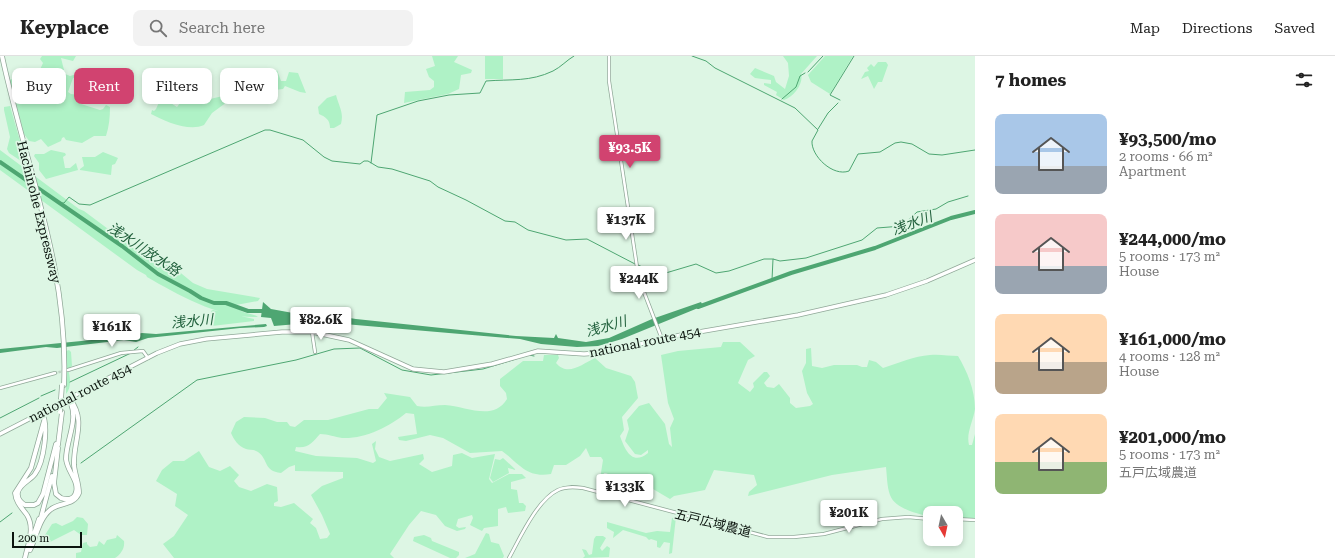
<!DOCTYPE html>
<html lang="en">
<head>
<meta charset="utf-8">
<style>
	:root { --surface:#fff; --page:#f2f2f2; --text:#222; --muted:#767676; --line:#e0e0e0; --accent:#d14370 }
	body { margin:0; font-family:"Roboto Serif","Noto Sans JP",serif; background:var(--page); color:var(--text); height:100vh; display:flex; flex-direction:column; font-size:15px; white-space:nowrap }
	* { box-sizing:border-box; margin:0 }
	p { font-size:13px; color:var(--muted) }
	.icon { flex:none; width:22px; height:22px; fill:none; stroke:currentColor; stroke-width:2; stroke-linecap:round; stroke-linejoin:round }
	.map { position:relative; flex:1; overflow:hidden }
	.drawer { display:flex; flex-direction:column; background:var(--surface); width:360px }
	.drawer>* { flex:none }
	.banner { position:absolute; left:12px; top:12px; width:380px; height:36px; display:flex; gap:8px }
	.needle { width:26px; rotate:171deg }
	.controls { position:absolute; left:923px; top:450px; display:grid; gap:8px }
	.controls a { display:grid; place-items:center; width:40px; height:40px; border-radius:8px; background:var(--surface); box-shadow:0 2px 6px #0003; font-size:20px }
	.scale { position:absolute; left:12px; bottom:10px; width:70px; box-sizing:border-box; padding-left:4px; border:2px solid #0b140e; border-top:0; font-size:11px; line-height:14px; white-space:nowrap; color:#0b140e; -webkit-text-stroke:3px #ddf6e4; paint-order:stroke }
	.price { position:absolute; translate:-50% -34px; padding:0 9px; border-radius:4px; background:#fff; color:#222; font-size:13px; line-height:26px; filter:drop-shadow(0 1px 2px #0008) }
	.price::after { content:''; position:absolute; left:50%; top:24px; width:12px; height:9px; margin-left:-6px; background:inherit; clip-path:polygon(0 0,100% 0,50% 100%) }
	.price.selected { background:var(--accent); color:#fff }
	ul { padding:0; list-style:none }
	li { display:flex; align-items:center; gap:12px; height:100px; padding:0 20px }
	li span { display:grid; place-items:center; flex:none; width:112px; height:80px; border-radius:8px; color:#555 }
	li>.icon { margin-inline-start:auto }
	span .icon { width:48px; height:48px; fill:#fffc; stroke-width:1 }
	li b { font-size:17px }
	h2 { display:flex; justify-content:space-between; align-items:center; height:48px; padding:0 20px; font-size:17px }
	.chip { padding:0 14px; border-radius:8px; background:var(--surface); box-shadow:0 2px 6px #0003; font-size:14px; line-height:36px }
	.chip.selected { background:var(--accent); color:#fff }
	header { display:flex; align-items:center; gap:24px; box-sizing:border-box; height:56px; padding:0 20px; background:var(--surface); border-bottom:1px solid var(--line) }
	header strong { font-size:19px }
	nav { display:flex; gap:22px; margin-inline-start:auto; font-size:14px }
	.search { width:280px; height:36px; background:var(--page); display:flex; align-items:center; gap:10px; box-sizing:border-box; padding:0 14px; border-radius:8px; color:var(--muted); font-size:15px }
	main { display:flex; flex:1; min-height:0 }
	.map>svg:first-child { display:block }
</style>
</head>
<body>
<header>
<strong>Keyplace</strong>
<div class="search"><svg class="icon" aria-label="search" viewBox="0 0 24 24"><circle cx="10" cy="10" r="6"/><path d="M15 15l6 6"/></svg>Search here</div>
<nav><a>Map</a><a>Directions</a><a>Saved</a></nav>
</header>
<main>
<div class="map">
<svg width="975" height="502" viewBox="0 0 975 502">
	<rect width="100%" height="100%" fill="#ddf6e4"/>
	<path fill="#aff2c6" d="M42 0H76L73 5 61 2 65 18 70 20 84 16V19L73 22 68 36 71 38 79 39 81 48 100 54 103 53 106 49 110 51C110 61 109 71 106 80H94L82 87 66 84 64 81 62 82 61 85 48 91 41 83 35 86 29 85 24 78 10 24 12 23 18 29 19 35 21 34 32 15 38 18 43 7 40 3Z
		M432 0H458L454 6 472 14 471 17 461 19 459 33 448 38 404 47 405 36 430 34 434 31V25L429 21 426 13 435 10Z
		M485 0H503V23H485Z
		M783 0H817L801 18C804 27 794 41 784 44L776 39 777 36 764 29V27L771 28V24L755 22 750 18 755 12 774 20 776 26 785 33 789 20 788 7Z
		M825 0H853L830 38 811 26 808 19Z
		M878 6H886L888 9 882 26H878L874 33 868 20 861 23 865 16 869 15 867 12 871 8 874 11Z
		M277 14 281 25H286L289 16 298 17 306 37 300 36 285 30 283 33 275 34 266 27 268 18 272 20Z
		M164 35H167L166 44 177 51 189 35 193 37 194 43 197 46 223 40 227 46 212 57 204 69C189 76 164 65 151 58L152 54 154 55 156 53Z
		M336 39C339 51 344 56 341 68L334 72H330C330 64 326 61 319 58L318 51 327 42Z
		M10 50 27 109 9 97 7 93 10 81 4 54V51Z
		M0 94 79 153 84 155 155 208 154 209 158 212 163 209H171L193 227 207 233 260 242 258 245 236 249C240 259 251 256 258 261 221 263 178 239 147 221L146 219 137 214 0 114Z
		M51 94 65 97 66 99 63 101 65 112H70L76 107 78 114 46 123 39 114V107L34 100 35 98H44Z
		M103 96 118 102 115 108 112 109 111 119 80 114V113L84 110 82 101H95Z
		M213 254 254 263V265L212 270 211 255Z
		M723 286H740L755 300 748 304 738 327 750 336 754 331 753 327 764 316H767L770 320 764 327 767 331 774 332 779 328 790 342V347L796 352 810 350 813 348 807 337 802 315 806 307V293L811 292 812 310 822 312 834 309H857L862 311H867L869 304 876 306 883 312C899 307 914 300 930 299 940 298 949 300 958 300 967 315 975 334 975 353 973 366 966 377 969 389H972L975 378V465L956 463V457H930V461C917 457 895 453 890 439 887 431 887 420 886 411L832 419 748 440 749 436 757 429 754 419 714 414 705 434 674 440 670 443 653 433 631 430 606 417H604L601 425 600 423 603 404 601 401H590L586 392 580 400 566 409H554L551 418C526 422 520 408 502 395L470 397 443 382 430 379 406 385 399 384 398 381 417 378 414 358 406 357C389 371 365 383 342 382 335 381 328 378 320 378 313 386 308 393 296 391L295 395 316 400 357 402 373 407 376 405 372 388 376 385 375 393 379 401 390 405 423 398 424 403 419 408 432 416 452 410 453 399 462 397 472 402 495 398 489 423 492 427 509 418H522L526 422 511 426V433L517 434 519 447H523L526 450 525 455 508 457 506 451 498 453V470L484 472 482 475 470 469 473 462 472 459 458 463 456 470 459 472 466 471 465 473 457 475 445 470 436 459 421 455 409 469 390 498 394 502H174L163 488 174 480 188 459 175 450 177 438 156 425 162 414 173 405H184L199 395 209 411 220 415 230 410 239 419 234 425 239 431 251 435 267 428 277 431 278 445 274 447V450L281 451 294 447 313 463 310 467 316 472 320 483 327 482 330 478 322 459 311 439 322 430 343 422V416L295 415V409L289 411 281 417C263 415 269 404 258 396 254 393 249 394 246 393 238 390 234 384 231 377L236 366 244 361 265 362 277 366H287L290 370 295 371 304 364H328L369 353H378L387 342 384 337 410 341 417 350C427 352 435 349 445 349 466 350 493 366 507 343L506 337 500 330V323L523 305H543L544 299H558L559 302 556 307C568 321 582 308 595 302L606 312 631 320 635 326 638 342 622 361 624 374 620 380C625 394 632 410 648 397V394L641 399 635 398 625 385 629 373 627 364 639 350 649 347 665 368 669 388 672 391 670 372 674 363 668 347 661 299 678 295 721 291Z
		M69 294 71 296 72 310 68 313C70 320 72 331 66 338V295Z
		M503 402 516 414 508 412 507 408 509 417 493 426 490 422 495 403 500 404Z
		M77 461 83 462 88 468 87 479H81L74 474 48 487 45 486V479L52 468 56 467 62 470 73 465Z
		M676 461 672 497 669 498 670 487 664 486 660 492 657 491V485L651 483 649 484 646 481 623 474 613 482 614 476 607 472V466L646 477 657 475 670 476 672 462Z
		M486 477 489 478 491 486 499 488 504 500 503 502H465L475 498Z
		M117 479 124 485C125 492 121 498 115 502H76V497L81 496 83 487 87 486V488L90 491 97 490 99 485 104 489 107 484 116 482Z
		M424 479 431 482 432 485 459 496V499L456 502H450L413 485 414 481Z
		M596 480H603L606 482 600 492 602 495 607 490 610 492 609 501 583 502 585 500 582 493 586 494 589 499 592 498 594 483Z"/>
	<path fill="#4ea672" d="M263 246 271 253 304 259 317 257 356 263 516 280 554 282 556 278 558 282 586 286 609 282 652 263 701 246 703 250 622 283 598 290 577 291 541 288 520 283 321 266 274 270 271 262 261 261Z
		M266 268 267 270 264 271 240 272 148 282 136 286 124 284 57 292 46 291 0 297V293L122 281 142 277 156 278Z"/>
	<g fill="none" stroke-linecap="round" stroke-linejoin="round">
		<path stroke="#4ea672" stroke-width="1" d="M692 0 706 5 715 12 795 52 818 74 812 85C811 100 833 121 849 115L858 98 880 96 895 87 901 86 912 88 929 98 942 99 975 94
			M808 16 823 0
			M782 43 796 31 800 20 805 17
			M840 44 830 39 854 0
			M818 73 828 57 838 47
			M371 107 377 59 418 45 449 39 480 37 486 25C511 23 530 26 553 15 561 11 567 4 574 0
			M60 147H64L69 141 79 148 90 149 265 74H270L303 84 324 101 332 105 360 108 364 105H368L378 111 392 113 430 125 438 131 466 144 505 165 515 166 528 174 566 184 587 183 635 208
			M638 209 659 219 696 208 716 217 729 215 764 203H773
			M772 224 773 203 780 205 806 202 862 184 877 172 902 170 917 156 936 153 948 146 968 140
			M133 295 138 291
			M529 299 534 300
			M70 326 131 297
			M41 340 55 334
			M0 362 39 342
			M81 407 197 324 296 304 334 293 360 292 402 314 431 319 483 313 516 303
			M0 466 12 457"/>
		<path stroke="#4ea672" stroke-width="4" d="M0 106 122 190 158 218 190 235 201 242 214 247H226L248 255H267
			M698 251 791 217 875 192 951 162 975 156"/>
		<path stroke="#bed4c4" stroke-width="2.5" stroke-dasharray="2.5 1" stroke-linecap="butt" d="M55 317 68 314"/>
		<g stroke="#90a898" stroke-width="4">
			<path id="tertiary" d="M609 0V25L637 211 642 231 662 283
				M312 276 315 296
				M68 314 121 297 143 295 148 302
				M0 332 55 317
				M956 463 975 464
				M509 502C520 482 537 444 558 434 566 430 575 431 583 432L768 481H794L824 478 882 463 908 461 930 463"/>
		</g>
		<g stroke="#90a898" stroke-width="5">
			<path id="trunk" d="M0 378 157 297 180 288 206 283 282 276H312L349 284 413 313 444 316 492 308 538 295 584 298 598 297 681 279 798 259 886 239 927 225 975 204"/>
		</g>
		<g stroke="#90a898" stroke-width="5.5">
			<path id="motorway" d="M2 0C26 112 69 212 64 329
				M42 357C49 369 44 406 35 418 31 424 20 428 18 436 17 441 20 446 25 449H34L38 447 43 438 56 388
				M58 389 62 356
				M58 392 54 427 56 438 61 442C67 444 74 444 76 436 79 425 67 415 66 403 66 385 78 365 71 348
				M40 465 52 420
				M31 487 39 463
				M30 494C36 482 39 463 50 454 59 446 74 450 79 437 79 427 75 419 74 409 73 384 87 366 70 343
				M25 502C28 488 35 472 27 459 22 452 16 447 15 437L31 412 44 365"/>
		</g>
		<use href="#tertiary" stroke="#fff" stroke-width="2.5"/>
		<use href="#trunk" stroke="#fff" stroke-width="3.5"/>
		<use href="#motorway" stroke="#fff" stroke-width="4"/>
		<g stroke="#90a898" stroke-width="5.5" stroke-linecap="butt">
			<path id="motorway-bridge" d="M60 356 62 329"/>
		</g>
		<use href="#motorway-bridge" stroke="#fff" stroke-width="4"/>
	</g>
	<g text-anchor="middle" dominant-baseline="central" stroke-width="3.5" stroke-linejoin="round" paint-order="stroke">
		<g font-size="13" fill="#0b140e" stroke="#ddf6e4">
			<text transform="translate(39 156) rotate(76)">Hachinohe Expressway</text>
			<text transform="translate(645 286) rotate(-11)">national route 454</text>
			<text transform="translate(80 337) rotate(-27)">national route 454</text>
			<text transform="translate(713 467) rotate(14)">五戸広域農道</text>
		</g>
		<g font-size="14" font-style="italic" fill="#22613d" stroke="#ddf6e4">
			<text transform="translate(912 167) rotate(-20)">浅水川</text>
			<text transform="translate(144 193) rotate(34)">浅水川放水路</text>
			<text transform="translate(192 265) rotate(-5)">浅水川</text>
			<text transform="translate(606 270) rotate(-16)">浅水川</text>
		</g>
	</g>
</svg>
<div class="controls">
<a><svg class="needle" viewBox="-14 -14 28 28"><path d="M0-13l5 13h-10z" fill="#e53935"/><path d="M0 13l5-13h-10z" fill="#767676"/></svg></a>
</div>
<div class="scale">200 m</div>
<b class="price selected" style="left:630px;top:113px">¥93.5K</b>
<b class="price" style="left:626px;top:185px">¥137K</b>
<b class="price" style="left:639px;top:244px">¥244K</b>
<b class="price" style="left:321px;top:285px">¥82.6K</b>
<b class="price" style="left:112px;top:292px">¥161K</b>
<b class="price" style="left:625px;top:452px">¥133K</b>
<b class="price" style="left:849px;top:478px">¥201K</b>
<div class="banner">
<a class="chip">Buy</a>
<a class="chip selected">Rent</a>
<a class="chip">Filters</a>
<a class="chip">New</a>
</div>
</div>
<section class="drawer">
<h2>7 homes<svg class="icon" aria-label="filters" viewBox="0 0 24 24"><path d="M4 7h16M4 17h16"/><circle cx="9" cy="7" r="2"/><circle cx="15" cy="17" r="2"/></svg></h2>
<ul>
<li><span style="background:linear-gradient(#a9c7e8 65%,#9aa5b1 0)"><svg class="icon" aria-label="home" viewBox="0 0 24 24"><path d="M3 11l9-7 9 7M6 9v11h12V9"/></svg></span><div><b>¥93,500/mo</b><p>2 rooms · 66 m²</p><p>Apartment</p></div></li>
<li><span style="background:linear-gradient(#f6c9c9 65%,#9aa5b1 0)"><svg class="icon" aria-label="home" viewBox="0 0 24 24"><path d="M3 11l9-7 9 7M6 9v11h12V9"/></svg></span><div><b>¥244,000/mo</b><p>5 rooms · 173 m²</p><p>House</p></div></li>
<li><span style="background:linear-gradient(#ffd9b3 60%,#b9a48a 0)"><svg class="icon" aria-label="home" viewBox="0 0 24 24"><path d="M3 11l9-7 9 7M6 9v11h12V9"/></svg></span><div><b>¥161,000/mo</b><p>4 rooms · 128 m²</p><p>House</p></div></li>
<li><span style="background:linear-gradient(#ffd9b3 60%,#8fb573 0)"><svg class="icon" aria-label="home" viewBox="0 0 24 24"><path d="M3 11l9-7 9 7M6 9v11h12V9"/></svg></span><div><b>¥201,000/mo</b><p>5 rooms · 173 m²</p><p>五戸広域農道</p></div></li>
</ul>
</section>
</main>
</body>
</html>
